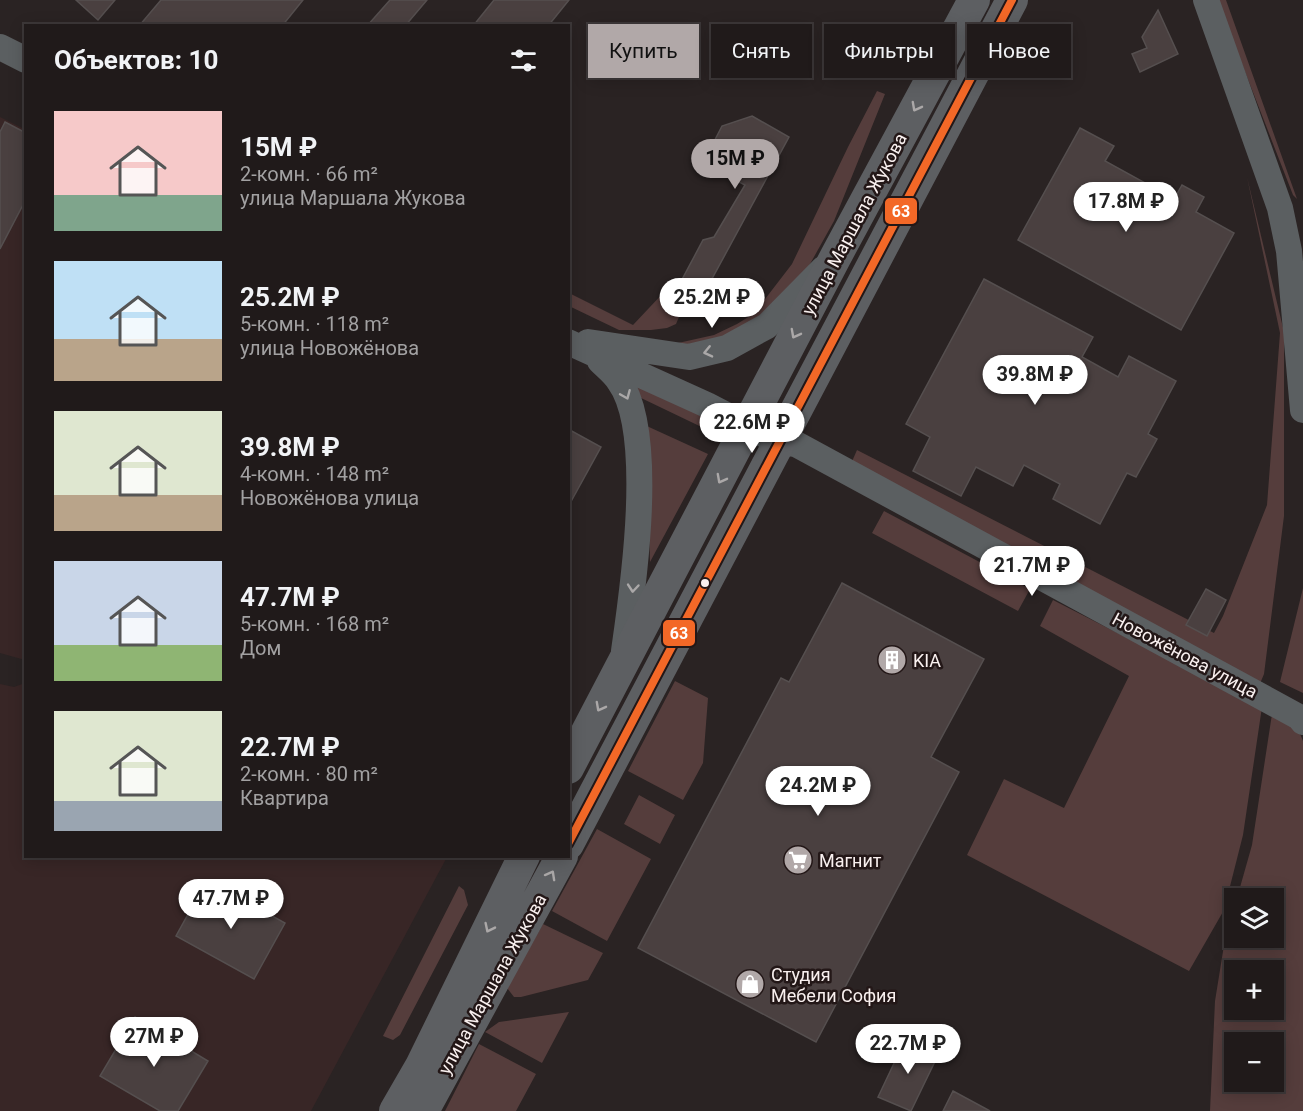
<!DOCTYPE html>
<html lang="ru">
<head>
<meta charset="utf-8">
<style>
	:root { --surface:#201a1a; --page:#2d2727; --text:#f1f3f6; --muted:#a2a1a2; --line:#3d3839; --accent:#b1a8a8 }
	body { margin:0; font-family:Roboto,sans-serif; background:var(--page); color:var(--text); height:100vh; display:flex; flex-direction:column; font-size:22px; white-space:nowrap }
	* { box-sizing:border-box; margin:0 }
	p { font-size:20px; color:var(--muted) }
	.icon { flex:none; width:33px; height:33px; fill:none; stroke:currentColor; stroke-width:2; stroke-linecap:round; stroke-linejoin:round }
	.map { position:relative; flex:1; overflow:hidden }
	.panel { position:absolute; left:24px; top:24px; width:546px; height:834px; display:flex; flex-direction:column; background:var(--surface); border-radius:0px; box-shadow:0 3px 15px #0003,0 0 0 2px var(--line) }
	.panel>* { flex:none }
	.banner { position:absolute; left:588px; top:24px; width:570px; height:54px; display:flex; gap:12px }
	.controls { position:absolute; left:1224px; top:888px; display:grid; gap:12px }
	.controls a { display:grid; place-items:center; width:60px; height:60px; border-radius:0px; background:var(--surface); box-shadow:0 3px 15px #0003,0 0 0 2px var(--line); font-size:30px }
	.price { position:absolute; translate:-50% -51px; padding:0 14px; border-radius:21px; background:#fff; color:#222; font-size:20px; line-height:39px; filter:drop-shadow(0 2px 3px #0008) }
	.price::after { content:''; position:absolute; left:50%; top:36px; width:18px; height:14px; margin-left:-9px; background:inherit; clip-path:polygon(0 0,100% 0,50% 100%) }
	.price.on { background:var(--accent); color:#111 }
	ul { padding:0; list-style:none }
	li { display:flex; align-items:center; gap:18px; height:150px; padding:0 30px }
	li span { display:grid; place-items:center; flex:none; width:168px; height:120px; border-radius:0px; color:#555 }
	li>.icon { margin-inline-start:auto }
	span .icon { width:72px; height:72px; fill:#fffc; stroke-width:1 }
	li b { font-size:26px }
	h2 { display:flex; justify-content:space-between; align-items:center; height:72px; padding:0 30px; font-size:26px }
	.chip { padding:0 21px; border-radius:0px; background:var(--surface); box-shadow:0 3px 15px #0003,0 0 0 2px var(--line); font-size:21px; line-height:54px }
	.chip.on { background:var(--accent); color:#111 }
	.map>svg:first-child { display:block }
</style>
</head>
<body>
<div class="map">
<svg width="1303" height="1111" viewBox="0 0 1303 1111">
	<rect width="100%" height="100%" fill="#2a2323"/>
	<path fill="#382626" d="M0 117 26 130 25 660 0 653Z
		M25 683 26 856 447 857 311 1111H0V684L14 687Z"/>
	<path fill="#553d3c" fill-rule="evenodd" d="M1217 0H1226L1297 199 1293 195Z
		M877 91 885 94 834 221 800 282 764 322 686 352 678 343 714 335 737 324 750 316 762 303 792 264 848 147Z
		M1247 177 1284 332V516L1264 674 1259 686 850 466 857 450 1214 633 1223 616 1267 505 1280 333Z
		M665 291 679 317 676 324 667 328 651 330H619L569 306V293L633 325Z
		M634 380 712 417 714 433 639 397Z
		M638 422 708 454 650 562 649 523Z
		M884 511 1030 589 1018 611 872 533Z
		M1303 588V693L1280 682Z
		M1053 600 1262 707 1243 835 1224 910 1189 971 967 855 1004 779 1064 808 1129 676 1040 626Z
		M675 681 708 698 703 763 683 800 628 771Z
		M1272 714 1298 729 1303 741V1111H1210L1215 1001 1225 939 1234 908V938H1274V898H1237L1252 845ZM1234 970H1274V1010H1234ZM1234 1042H1274V1082H1234Z
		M639 795 675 815 660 844 624 824Z
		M597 829 651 859 607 941 552 911Z
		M459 886 464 890 468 905 400 1035 393 1040 383 1036Z
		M543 924 603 953 588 980 521 997H514L507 988Z
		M569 1012 542 1063 485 1032 499 1022Z
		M479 1044 536 1074 516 1111H445Z"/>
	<path fill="#4a4040" stroke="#554f4f" stroke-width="1.5" d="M76 0H115L98 20Z
		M161 0H303L282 26H139Z
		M390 0H427L405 26H367Z
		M494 0H569L548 26H473Z
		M1158 10 1178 54 1140 72 1132 54 1147 48 1142 37Z
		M752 116 789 137 701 299 678 287 703 240 714 237 745 185 703 163 722 126Z
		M5 122 26 133V199L0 249V132Z
		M1080 128 1114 146 1105 161 1174 199 1182 185 1204 197 1196 212 1234 233 1181 330 1018 240Z
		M984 279 1093 337 1082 357 1118 377 1129 356 1176 381 1148 434 1157 439 1136 477 1127 473 1100 524 1053 499 1060 484 1024 465 1013 486 976 467 961 496 913 471 930 437 906 424Z
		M568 429 601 447 568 507Z
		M842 583 984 659 931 757 959 772 816 1042 638 948 781 678 789 682Z
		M1206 589 1226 600 1207 636 1186 625Z
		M207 880 285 923 254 979 176 936Z
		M135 1017 208 1061 178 1111H160L100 1076Z
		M906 1038 939 1053 911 1111 878 1097Z
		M953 1091 990 1111H943Z"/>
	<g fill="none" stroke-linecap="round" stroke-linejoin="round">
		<path stroke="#5b5f61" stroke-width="26" d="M1206 0 1280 208 1289 251 1303 410
			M0 47 26 60
			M568 342 707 405 778 442 796 444 1299 717 1303 722
			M588 342 689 357 727 348 767 326 823 269
			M600 361C606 367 614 373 619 381 656 432 633 589 624 651"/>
		<path stroke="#5d5f62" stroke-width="32" d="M568 768 836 256 974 0
			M568 844 1012 0
			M395 1111 421 1066 524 856
			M423 1111 562 856"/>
		<g stroke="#231717" stroke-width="12">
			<path id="bus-1" d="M568 844 1012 0"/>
		</g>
		<use href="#bus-1" stroke="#f36827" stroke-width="8"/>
	</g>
	<defs><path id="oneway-chevron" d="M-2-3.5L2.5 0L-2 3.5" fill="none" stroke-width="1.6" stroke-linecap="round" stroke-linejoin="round" transform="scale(1.5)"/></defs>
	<g stroke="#aba8a8">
		<use href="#oneway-chevron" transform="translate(916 107) rotate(118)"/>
		<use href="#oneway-chevron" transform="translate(795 334) rotate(118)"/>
		<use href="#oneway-chevron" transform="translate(721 479) rotate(118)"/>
		<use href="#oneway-chevron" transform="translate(600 707) rotate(118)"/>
		<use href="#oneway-chevron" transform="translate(551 875) rotate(-61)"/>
		<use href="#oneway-chevron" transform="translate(489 928) rotate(116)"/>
	</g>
	<g stroke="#aaa8a8">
		<use href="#oneway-chevron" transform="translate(708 352) rotate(167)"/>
		<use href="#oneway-chevron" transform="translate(626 395) rotate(67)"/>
		<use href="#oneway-chevron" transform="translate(633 588) rotate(95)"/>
	</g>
	<defs>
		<g id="building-disc" transform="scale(1.5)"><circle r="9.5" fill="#b1a8a8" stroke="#231717"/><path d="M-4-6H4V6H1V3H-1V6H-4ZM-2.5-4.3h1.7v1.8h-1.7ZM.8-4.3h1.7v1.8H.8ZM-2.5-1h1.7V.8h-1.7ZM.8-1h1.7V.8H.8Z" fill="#fff"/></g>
		<g id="supermarket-disc" transform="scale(1.5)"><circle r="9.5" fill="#b1a8a8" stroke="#231717"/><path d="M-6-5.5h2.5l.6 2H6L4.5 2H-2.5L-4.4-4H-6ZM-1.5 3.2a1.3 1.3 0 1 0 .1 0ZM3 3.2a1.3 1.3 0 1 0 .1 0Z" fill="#fff"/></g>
		<g id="shop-disc" transform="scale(1.5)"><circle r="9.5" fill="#b1a8a8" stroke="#231717"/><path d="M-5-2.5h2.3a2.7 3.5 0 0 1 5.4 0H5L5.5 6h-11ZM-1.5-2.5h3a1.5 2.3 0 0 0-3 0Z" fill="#fff"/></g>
	</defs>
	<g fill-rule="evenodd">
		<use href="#building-disc" x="892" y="660"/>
		<use href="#supermarket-disc" x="798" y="860"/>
		<use href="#shop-disc" x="750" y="984"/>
	</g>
	<circle fill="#f9f0ef" stroke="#231717" stroke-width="2" cx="705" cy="583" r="5"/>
	<g text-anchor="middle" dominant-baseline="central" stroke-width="5" stroke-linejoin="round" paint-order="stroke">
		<g font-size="18" fill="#f9f0ef" stroke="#231717">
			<text transform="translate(854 224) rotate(-62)">улица Маршала Жукова</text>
			<text transform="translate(1185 655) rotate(28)">Новожёнова улица</text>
			<text transform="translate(492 984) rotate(-61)">улица Маршала Жукова</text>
		</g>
		<g font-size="18" fill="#f9f0ef" stroke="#231717" text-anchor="start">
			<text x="913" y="660">KIA</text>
			<text x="819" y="860">Магнит</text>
			<text x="771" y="974">Студия<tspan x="771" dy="21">Мебели София</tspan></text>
		</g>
	</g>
	<g stroke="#231717" stroke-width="2">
		<rect x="884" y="197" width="34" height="28" rx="6" fill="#f36827"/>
		<rect x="662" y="619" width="34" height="28" rx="6" fill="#f36827"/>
	</g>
	<g font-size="16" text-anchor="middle" font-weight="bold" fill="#fff">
		<text x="901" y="217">63</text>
		<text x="679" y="639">63</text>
	</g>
</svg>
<div class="controls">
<a><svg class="icon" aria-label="layers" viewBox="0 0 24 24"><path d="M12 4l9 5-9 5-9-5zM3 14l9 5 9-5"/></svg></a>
<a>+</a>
<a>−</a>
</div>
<b class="price on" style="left:735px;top:190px">15M ₽</b>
<b class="price" style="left:1126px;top:233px">17.8M ₽</b>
<b class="price" style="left:712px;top:329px">25.2M ₽</b>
<b class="price" style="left:1035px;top:406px">39.8M ₽</b>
<b class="price" style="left:752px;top:454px">22.6M ₽</b>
<b class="price" style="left:1032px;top:597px">21.7M ₽</b>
<b class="price" style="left:818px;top:817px">24.2M ₽</b>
<b class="price" style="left:231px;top:930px">47.7M ₽</b>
<b class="price" style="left:154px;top:1068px">27M ₽</b>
<b class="price" style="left:908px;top:1075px">22.7M ₽</b>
<div class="banner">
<a class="chip on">Купить</a>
<a class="chip">Снять</a>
<a class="chip">Фильтры</a>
<a class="chip">Новое</a>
</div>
<section class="panel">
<h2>Объектов: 10<svg class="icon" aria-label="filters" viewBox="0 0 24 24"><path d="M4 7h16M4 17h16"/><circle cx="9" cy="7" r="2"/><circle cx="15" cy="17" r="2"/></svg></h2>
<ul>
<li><span style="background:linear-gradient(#f6c9c9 70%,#7fa58c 0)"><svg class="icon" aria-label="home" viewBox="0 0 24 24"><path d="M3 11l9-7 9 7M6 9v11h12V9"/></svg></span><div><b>15M ₽</b><p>2-комн. · 66 m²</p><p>улица Маршала Жукова</p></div></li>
<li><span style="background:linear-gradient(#bfe0f5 65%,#b9a48a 0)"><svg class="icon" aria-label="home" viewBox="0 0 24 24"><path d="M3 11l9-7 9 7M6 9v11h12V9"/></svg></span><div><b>25.2M ₽</b><p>5-комн. · 118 m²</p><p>улица Новожёнова</p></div></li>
<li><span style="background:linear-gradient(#dfe7d0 70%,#b9a48a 0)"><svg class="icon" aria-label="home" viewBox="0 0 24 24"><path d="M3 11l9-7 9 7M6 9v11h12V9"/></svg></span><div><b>39.8M ₽</b><p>4-комн. · 148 m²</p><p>Новожёнова улица</p></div></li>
<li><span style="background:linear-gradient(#c9d6e8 70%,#8fb573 0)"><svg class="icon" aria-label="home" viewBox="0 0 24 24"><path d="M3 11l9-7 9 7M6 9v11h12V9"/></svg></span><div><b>47.7M ₽</b><p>5-комн. · 168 m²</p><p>Дом</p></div></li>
<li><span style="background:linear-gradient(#dfe7d0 75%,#9aa5b1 0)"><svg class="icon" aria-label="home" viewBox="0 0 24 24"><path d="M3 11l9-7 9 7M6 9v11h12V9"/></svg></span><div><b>22.7M ₽</b><p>2-комн. · 80 m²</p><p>Квартира</p></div></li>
</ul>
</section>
</div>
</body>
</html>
